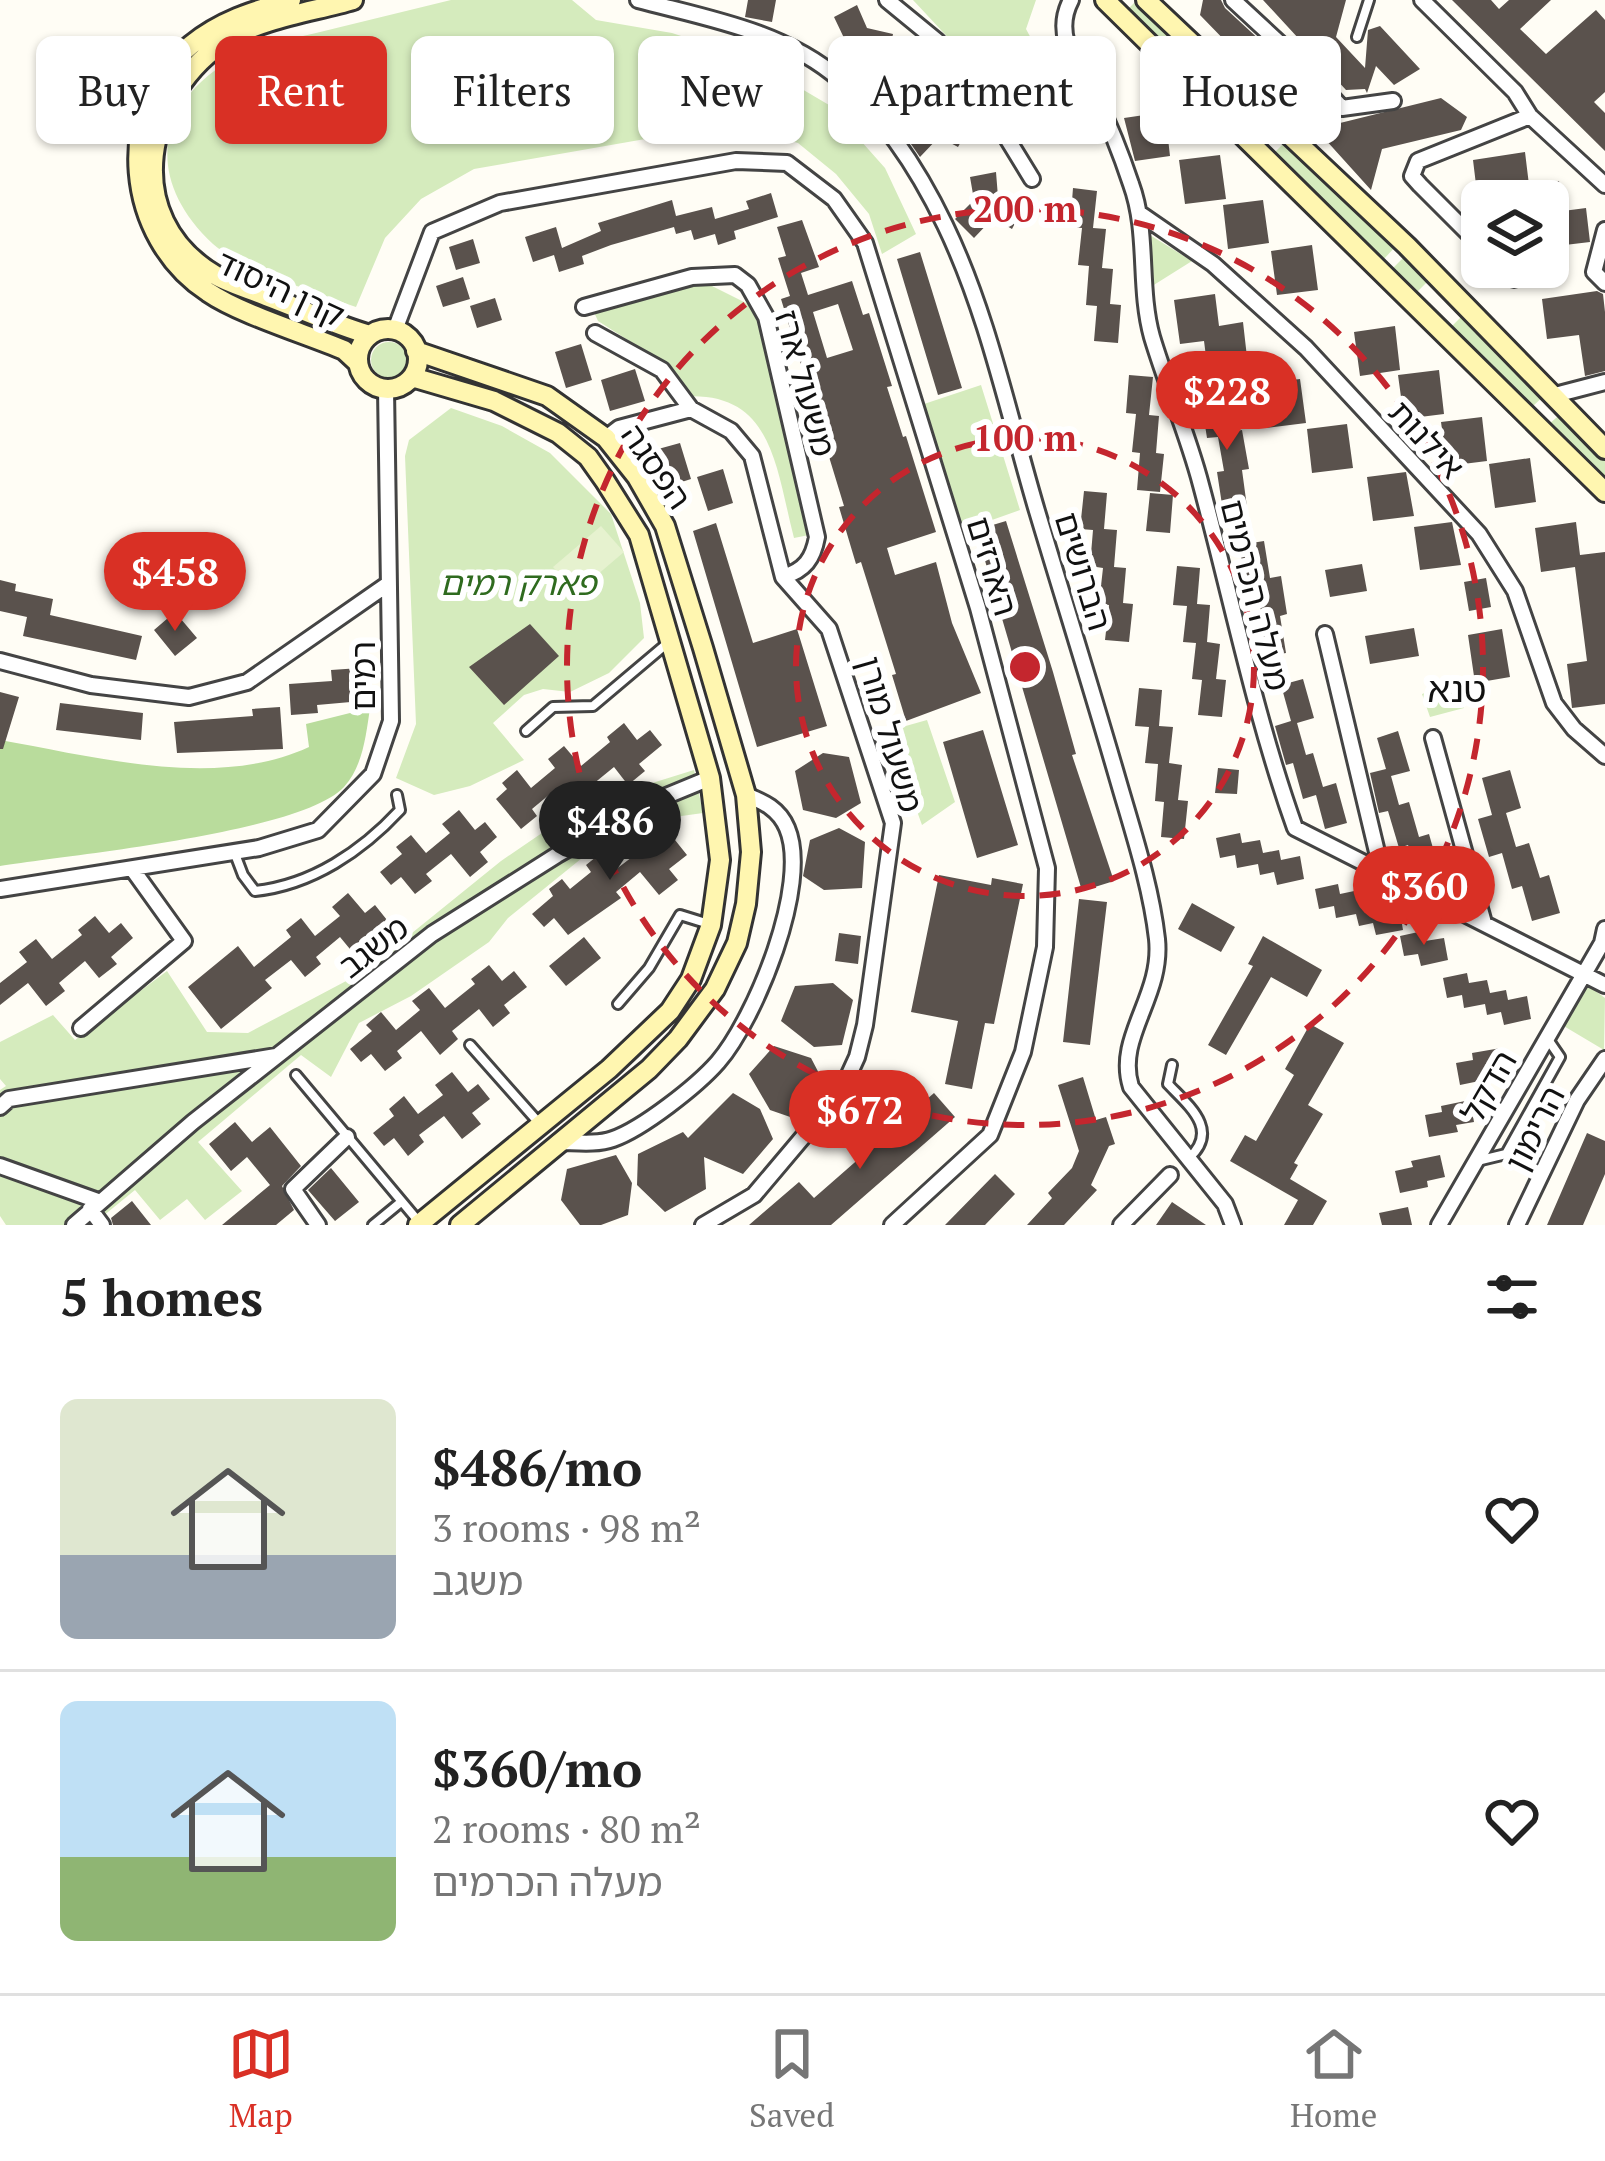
<!DOCTYPE html>
<html lang="en">
<head>
<meta charset="utf-8">
<style>
	:root { --surface:#fff; --page:#f6f6f6; --text:#222; --muted:#767676; --line:#e0e0e0; --accent:#d93025 }
	body { margin:0; font-family:"PT Serif","Noto Sans Hebrew",serif; background:var(--page); color:var(--text); height:100vh; display:flex; flex-direction:column; font-size:45px; white-space:nowrap }
	* { box-sizing:border-box; margin:0 }
	p { font-size:39px; color:var(--muted) }
	.icon { flex:none; width:66px; height:66px; fill:none; stroke:currentColor; stroke-width:2; stroke-linecap:round; stroke-linejoin:round }
	.map { position:relative; height:1225px; overflow:hidden }
	.drawer { display:flex; flex-direction:column; background:var(--surface); flex:1 }
	.drawer>* { flex:none }
	.banner { position:absolute; left:36px; top:36px; width:1533px; height:108px; display:flex; gap:24px }
	.buttons { position:absolute; left:1461px; top:180px; display:grid; gap:24px }
	.buttons a { display:grid; place-items:center; width:108px; height:108px; border-radius:18px; background:var(--surface); box-shadow:0 3px 9px #0004; font-size:60px }
	.price { position:absolute; translate:-50% -102px; padding:0 27px; border-radius:42px; background:var(--accent); color:#fff; font-size:39px; line-height:78px; filter:drop-shadow(0 3px 6px #0008) }
	.price::after { content:''; position:absolute; left:50%; top:72px; width:36px; height:27px; margin-left:-18px; background:inherit; clip-path:polygon(0 0,100% 0,50% 100%) }
	.price.current { background:#222; color:#fff }
	ul { padding:0; list-style:none }
	li { display:flex; align-items:center; gap:36px; height:300px; padding:0 60px }
	li+li { border-top:3px solid var(--line) }
	li span { display:grid; place-items:center; flex:none; width:336px; height:240px; border-radius:18px; color:#555 }
	li>.icon { margin-inline-start:auto }
	span .icon { width:144px; height:144px; fill:#fffc; stroke-width:1 }
	li b { font-size:51px }
	h2 { display:flex; justify-content:space-between; align-items:center; height:144px; padding:0 60px; font-size:51px }
	.tag { padding:0 42px; border-radius:18px; background:var(--surface); box-shadow:0 3px 9px #0004; font-size:42px; line-height:108px }
	.tag.current { background:var(--accent); color:#fff }
	.menu { display:flex; justify-content:space-around; align-items:center; height:168px; border-top:3px solid var(--line); background:var(--surface); font-size:33px; color:var(--muted) }
	.menu a { display:grid; justify-items:center; gap:6px }
	.menu .current { color:var(--accent) }
	.map>svg:first-child { display:block }
</style>
</head>
<body>
<div class="map">
<svg width="1605" height="1225" viewBox="0 0 1605 1225">
	<rect width="100%" height="100%" fill="#fffdf5"/>
	<path fill="#d5ebbd" d="M451 0H572L596 20 672 33 751 59 829 105 885 168 916 234 882 254 869 214 836 174 798 143 731 124 474 169 421 199 385 238 356 307C317 292 243 271 213 244 136 172 161 88 253 49 273 41 296 38 316 33 361 22 406 11 451 0Z
		M913 0H1036L1026 29 1069 109 1066 130 1043 131 1026 121Z
		M1134 3 1239 99 1228 109 1127 10Z
		M1285 142 1396 246 1383 260 1274 153Z
		M1145 232 1192 261 1149 288Z
		M1406 255 1430 279 1417 292 1392 269Z
		M704 282 756 308 814 534 794 538C775 465 773 387 677 397L664 363 598 321 593 310Z
		M1465 313 1545 395 1533 406 1452 326Z
		M371 360a18 18 0 1 1 36 0a18 18 0 1 1-36 0Z
		M981 385 1020 510 961 531 924 404Z
		M451 408 502 426 550 453 611 514 640 603 644 638 609 673 570 692 543 689 524 695 493 723 524 760 470 786 434 795 396 778 416 724 405 456 409 440Z
		M1563 412 1605 459V482L1549 424Z
		M1457 682 1464 708 1430 717 1422 694Z
		M927 720 955 802 922 825 888 731Z
		M694 770 703 813 653 820 587 854 508 918 489 942 411 996 359 1023 331 1077 301 1055 198 1142 242 1191 205 1220 187 1199 160 1220 135 1190 92 1225H6L0 1216V1090L6 1086 0 1079V1042L53 1015 75 1040 167 971 207 1032 248 1033 365 971 501 861 561 820 633 789Z
		M1586 984 1605 998 1604 1050 1562 1025Z"/>
	<path fill="#b9dc9c" d="M370 708C366 735 363 766 344 787 301 833 70 855 0 866V740C97 757 216 790 309 747L306 724Z"/>
	<path fill="#e6f2cf" d="M601 526 624 552 576 593 553 567Z"/>
	<path fill="#5a524d" fill-rule="evenodd" d="M748 0H776L772 22 745 17Z
		M1203 0H1221L1225 8 1286 64 1283 84H1267L1200 15Z
		M1263 0H1346L1336 37 1365 68 1368 30 1380 26 1420 69 1394 85 1376 66 1367 93 1365 89 1346 90Z
		M1452 0H1491L1499 9 1509 0H1551L1520 29 1546 54 1596 10 1605 20V92L1594 102 1605 113V151Z
		M857 5 867 28 893 34 889 54 868 50 856 74 832 60 844 38 834 17Z
		M942 91 944 116 968 129 958 147 939 137 920 157 904 134 919 119 916 96Z
		M1441 98 1467 117 1461 130 1382 149 1371 190 1324 138 1332 125Z
		M1165 112 1170 156 1135 161 1124 118Z
		M1525 152 1529 185 1559 181 1563 211 1586 208 1590 242 1548 247V201H1509L1507 189 1477 193 1473 160Z
		M1220 155 1226 199 1185 204 1179 160Z
		M996 172 998 197 1022 210 1012 229 993 218 974 238 955 219 974 200 970 177Z
		M1073 188 1097 191 1093 228 1106 229 1102 268 1113 269 1110 304 1121 305 1118 343 1094 341 1097 306 1086 305 1089 266 1078 265 1082 228 1070 227Z
		M771 193 778 217 734 231 736 239 718 245 715 234 694 240 691 230 676 234 674 227 611 245 582 256 584 264 559 272 554 255 533 262 525 237 556 227 562 248 601 231 598 223 672 200 676 216 712 207 715 219 749 209 746 201Z
		M1263 200 1269 243 1228 249 1223 205Z
		M802 220 819 267 801 273 808 295 852 281 863 315 869 313 892 386 887 387 903 437 906 436 936 532 887 548 895 575 936 562 952 623 981 693 906 721 892 675 896 674 861 562 856 564 839 507 844 506 781 299 790 296 778 258 786 256 777 227ZM838 304 853 350 827 358 813 312Z
		M473 239 480 263 456 270 449 247Z
		M1312 245 1318 290 1277 295 1271 251Z
		M920 252 962 388 938 395 897 259Z
		M463 277 470 299 443 307 436 286Z
		M1597 291 1603 294 1605 312V371L1585 376 1579 335 1547 339 1542 299Z
		M1215 294 1219 326 1243 322 1248 366 1208 372 1204 341 1180 344 1174 300Z
		M495 298 502 320 477 328 470 306Z
		M1395 326 1400 370 1360 376 1354 332Z
		M581 344 592 380 566 388 555 352Z
		M635 369 645 401 610 411 601 380Z
		M1439 370 1444 414 1404 419 1398 375Z
		M1129 375 1153 377 1149 415 1159 416 1156 453 1164 454 1160 492 1137 490 1140 453 1132 452 1136 414 1126 413Z
		M1300 379 1306 423 1265 428 1259 384Z
		M1225 396 1231 432 1242 430 1249 469 1242 470 1247 507 1223 511 1217 472 1224 471 1218 437 1207 438 1201 400Z
		M1482 417 1487 461 1447 466 1441 422Z
		M1347 424 1353 468 1312 473 1307 429Z
		M680 443 691 479 663 488 651 451Z
		M1530 458 1536 502 1495 508 1489 464Z
		M723 469 733 503 708 511 697 477Z
		M1406 472 1414 516 1373 521 1367 477Z
		M1084 491 1107 493 1104 529 1117 530 1114 567 1126 568 1123 603 1133 604 1129 642 1105 640 1109 605 1099 604 1103 568 1090 566 1093 530 1080 529Z
		M1150 493 1173 495 1170 533 1146 531Z
		M1006 521 1053 672 1076 754 1072 755 1114 881 1082 891 976 530Z
		M1452 522 1461 565 1420 570 1414 527Z
		M1576 522 1580 555 1605 552V704L1572 708 1567 664 1587 661 1575 567 1541 572 1535 528Z
		M716 523 753 643 797 629 827 726 757 747 693 531Z
		M1264 541 1270 578 1281 576 1287 614 1280 616 1286 653 1261 657 1255 618 1262 617 1256 582 1246 584 1239 545Z
		M1362 564 1367 591 1330 597 1325 570Z
		M1177 566 1200 568 1197 604 1210 605 1207 642 1220 644 1216 679 1226 680 1222 717 1198 715 1202 680 1192 679 1196 643 1183 642 1187 606 1173 605Z
		M1486 578 1491 607 1469 611 1464 582Z
		M0 580 16 584 15 591 53 599 50 615 142 636 136 660 23 636 27 617 0 611Z
		M175 612 197 638 175 656 154 630Z
		M530 624 559 656 504 705 469 667Z
		M1414 628 1419 656 1370 664 1365 636Z
		M1502 629 1510 677 1475 683 1468 635Z
		M360 668 362 701 317 705 318 713 291 715 289 684 332 681 331 670Z
		M1303 679 1314 718 1297 723 1306 755 1313 753 1323 787 1336 783 1347 823 1325 829 1316 795 1303 799 1293 763 1286 765 1275 726 1291 721 1281 685Z
		M1139 688 1162 690 1159 726 1173 727 1169 763 1182 765 1178 800 1188 801 1184 839 1161 837 1164 802 1155 801 1158 764 1145 763 1149 727 1135 726Z
		M0 692 19 697 3 749H0Z
		M60 703 143 713 141 740 56 730Z
		M280 707 283 749 177 753 174 722 253 716 252 709Z
		M624 723 637 740 650 730 662 745 639 764 645 771 628 785 614 767 587 789 594 797 575 813 556 789 532 809 537 816 521 829 496 799 507 789 502 783 517 770 531 788 555 768 548 759 564 746 581 766 610 742 607 737Z
		M983 730 1018 845 977 858 943 742Z
		M1398 731 1410 771 1391 776 1399 805 1409 802 1419 837 1429 834 1440 873 1421 879 1408 845 1399 848 1388 811 1379 813 1370 773 1386 769 1377 738Z
		M823 753 849 757 861 803 836 818 803 810 795 771Z
		M1218 768 1239 770 1237 794 1215 793Z
		M1510 770 1521 808 1506 813 1516 847 1529 843 1540 878 1549 875 1560 913 1532 921 1522 886 1512 889 1502 853 1489 857 1478 819 1492 815 1482 778Z
		M459 810 475 830 485 822 497 837 480 852 488 862 470 877 451 854 426 874 432 881 415 894 401 877 391 885 380 872 402 854 396 847 411 835 426 853 450 833 442 824Z
		M648 828 665 848 675 840 687 855 669 869 678 880 659 895 640 872 616 892 621 898 568 935 554 918 544 927 532 914 553 896 549 889 562 879 570 889 591 872 586 865 601 853 615 870 640 851 632 841Z
		M839 828 865 842 862 888 824 890 803 876 810 840Z
		M1240 833 1242 843 1260 840 1263 853 1279 850 1281 860 1300 856 1304 879 1277 885 1274 872 1260 875 1258 864 1237 868 1235 855 1220 858 1216 838Z
		M939 875 991 885 992 878 1023 884 994 1024 985 1023 972 1089 945 1084 958 1021 911 1012Z
		M1338 884 1340 894 1359 890 1362 904 1378 901 1380 911 1399 907 1403 930 1376 935 1373 923 1359 926 1356 914 1336 918 1334 906 1319 909 1315 889Z
		M348 893 365 913 375 905 387 920 369 934 378 945 359 960 340 937 316 957 321 964 305 977 291 960 265 980 272 988 221 1029 188 987 238 946 254 967 291 937 286 930 301 918 315 936 340 916 332 907Z
		M1079 899 1107 902 1090 1045 1063 1042Z
		M1192 903 1235 927 1221 952 1178 929Z
		M95 916 109 933 121 923 133 938 111 957 117 964 99 978 85 961 59 983 65 991 46 1006 28 983 0 1005V983L27 962 19 952 36 939 52 959 82 935 78 930Z
		M1423 931 1425 941 1444 938 1448 960 1421 966 1418 954 1404 956 1400 936Z
		M839 933 861 936 858 964 835 961Z
		M1263 936 1322 970 1307 997 1271 977 1226 1055 1208 1045 1253 966 1248 964Z
		M584 937 601 958 566 986 549 966Z
		M489 965 502 981 514 971 527 987 504 1005 510 1013 493 1027 479 1009 452 1031 458 1039 440 1055 421 1031 397 1051 402 1058 385 1071 371 1054 361 1062 350 1049 372 1031 366 1025 381 1012 396 1030 420 1010 412 1001 429 988 445 1008 475 984 471 979Z
		M1467 973 1469 983 1487 980 1490 993 1506 990 1508 1000 1527 996 1531 1019 1504 1025 1501 1012 1487 1015 1485 1004 1464 1008 1462 995 1447 998 1443 978Z
		M833 983 853 1000 842 1045 814 1047 781 1021 795 986Z
		M1310 1024 1344 1043 1308 1105 1323 1114 1294 1163 1298 1165 1290 1179 1327 1201 1313 1225H1284L1298 1200 1230 1161 1245 1135 1256 1141 1294 1075 1285 1069Z
		M774 1046 811 1058 823 1081 796 1119 770 1110 749 1074Z
		M1501 1048 1505 1070 1488 1073 1489 1079 1460 1085 1456 1063 1473 1060 1472 1053Z
		M452 1072 468 1092 478 1084 490 1099 472 1113 481 1124 462 1139 444 1116 419 1135 424 1142 408 1156 394 1138 384 1146 373 1133 394 1116 389 1109 404 1096 418 1114 443 1095 435 1085Z
		M1083 1077 1096 1120 1106 1117 1115 1144 1109 1146 1091 1185 1097 1190 1064 1225H1027L1052 1198 1048 1193 1072 1168 1079 1151 1058 1085Z
		M733 1093 760 1109 773 1139 743 1174 704 1157 706 1189 665 1212 637 1185 638 1154 683 1132 688 1138Z
		M934 1093 955 1117 831 1225H749L799 1182 814 1198Z
		M1470 1100 1474 1122 1456 1125 1458 1132 1429 1137 1425 1115 1442 1112 1441 1106Z
		M235 1122 252 1142 270 1127 301 1166 282 1186 294 1210 276 1225H222L270 1185 247 1157 231 1171 209 1144Z
		M1587 1133 1605 1141V1174L1583 1225H1547Z
		M616 1155 632 1183 628 1215 601 1225H580L561 1200 567 1169Z
		M1440 1155 1445 1177 1427 1181 1428 1187 1400 1193 1395 1171 1413 1167 1411 1161Z
		M331 1168 359 1202 335 1221 308 1190Z
		M995 1174 1015 1194 985 1225H945Z
		M132 1201 151 1225H113L111 1218Z
		M1172 1202 1206 1225H1156Z
		M1408 1207 1412 1225H1382L1379 1213Z"/>
	<g fill="none" stroke-linecap="round" stroke-linejoin="round">
		<g stroke="#444" stroke-width="14">
			<path id="lane" d="M1357 37 1369 0
				M526 731 553 707 593 706 670 641
				M235 854 243 875 255 891C312 885 362 851 400 810L397 795
				M618 1004 649 968 680 915 709 924
				M470 1045 539 1123
				M1172 1065 1168 1084C1189 1106 1220 1130 1189 1158
				M296 1075 419 1222
				M1477 1161 1506 1154 1560 1057 1547 1038
				M373 1225 401 1202"/>
		</g>
		<g stroke="#444" stroke-width="20">
			<path id="street" d="M638 0C706 18 784 31 839 79 884 117 920 173 945 225 988 314 1009 417 1037 511 1064 601 1092 690 1118 780 1133 832 1151 886 1157 939 1163 997 1115 1037 1131 1087L1225 1204 1233 1225
				M887 0 937 41 977 89 1032 179
				M1071 0C1051 38 1080 67 1097 100 1110 126 1122 157 1131 184 1149 233 1138 287 1152 337 1167 387 1188 435 1201 485 1232 600 1255 716 1295 828L1605 985
				M1233 0 1301 63 1342 108 1393 101
				M1422 0 1515 92 1530 116 1605 185
				M1139 213 1213 264 1306 348 1479 534 1515 591 1554 703 1574 729 1605 756
				M1605 230 1594 272 1605 283
				M1482 247 1420 185 1412 176 1418 161 1530 116
				M1502 267 1514 279
				M584 307 692 277 735 275 748 285 766 317 817 537C813 559 805 570 783 577
				M395 330 432 232 500 203 736 161 787 163 834 199 865 243 978 608 1047 868 1045 947 1023 1052 990 1135 892 1225
				M595 333 662 370 691 409
				M1555 395 1605 382
				M606 438 619 428 691 409 731 431 752 456 783 577 829 629 893 823 865 1025 857 1057 841 1092 754 1195 703 1225
				M1325 634 1382 873
				M0 661 91 685 189 697 247 682 388 584
				M1433 738 1484 923
				M0 889 259 848 318 830 373 774 391 721 386 389
				M81 1028 184 941 133 870
				M0 1107 9 1099 276 1056
				M558 1142C575 1142 596 1145 613 1139 642 1129 697 1086 718 1062 755 1019 811 884 787 828 779 809 764 802 746 795
				M0 1166 98 1201
				M90 1209 102 1225
				M74 1225 193 1122 432 934 557 855 647 804 710 778
				M318 1225 293 1189 347 1137
				M1121 1225 1170 1175
				M1439 1225 1602 943 1605 929
				M1517 1225 1577 1100 1605 1059"/>
		</g>
		<g stroke="#333" stroke-width="24">
			<path id="secondary" d="M291 0C254 11 222 20 191 45 112 109 125 238 208 292 240 314 306 334 344 350L358 363
				M353 0C316 11 260 19 229 39 144 91 118 218 215 275 230 284 250 289 266 296 301 309 335 325 370 335
				M1105 0 1605 492
				M1146 0 1407 246 1605 449
				M358 359a30 30 0 1 1 60 0a30 30 0 1 1-60 0Z
				M416 351 547 396 606 438 637 477 665 526 703 648 746 795 751 852 746 904 737 943 715 989 678 1039 649 1069 460 1225
				M412 377 494 401 558 433 588 457 605 481 639 535 710 778 720 860 711 925 691 979 670 1011 609 1069 418 1225"/>
		</g>
		<use href="#lane" stroke="#fff" stroke-width="8"/>
		<use href="#street" stroke="#fff" stroke-width="14"/>
		<use href="#secondary" stroke="#fff6b0" stroke-width="18"/>
	</g>
	<g fill="none" stroke="#c4262e" stroke-width="6" stroke-dasharray="21 15">
		<circle cx="1025" cy="667" r="229"/>
		<circle cx="1025" cy="667" r="458"/>
	</g>
	<g text-anchor="middle" dominant-baseline="central" stroke-width="12" stroke-linejoin="round" paint-order="stroke">
		<g font-size="33" fill="#111" stroke="#fff">
			<text transform="translate(281 288) rotate(25)">קרן היסוד</text>
			<text transform="translate(806 383) rotate(75)">משעול ארז</text>
			<text transform="translate(1427 439) rotate(47)">אילנות</text>
			<text transform="translate(657 466) rotate(55)">הפסגה</text>
			<text transform="translate(993 566) rotate(73)">הארזים</text>
			<text transform="translate(1084 571) rotate(73)">הברושים</text>
			<text transform="translate(1256 595) rotate(76)">מעלה הכרמים</text>
			<text transform="translate(362 676) rotate(-90)">רמים</text>
			<text transform="translate(891 734) rotate(74)">משעול מורן</text>
			<text transform="translate(373 946) rotate(-38)">משגב</text>
			<text transform="translate(1488 1086) rotate(-60)">הדקל</text>
			<text transform="translate(1534 1128) rotate(-63)">הרימון</text>
		</g>
		<g font-size="33" font-style="italic" fill="#2f6b1f" stroke="#fff">
			<text x="518" y="582">פארק רמים</text>
		</g>
		<g font-size="36" fill="#111" stroke="#fff">
			<text x="1457" y="688">טנא</text>
		</g>
	</g>
	<circle cx="1025" cy="667" r="18" fill="#c4262e" stroke="#fff" stroke-width="6"/>
	<g font-size="36" text-anchor="middle" font-weight="bold" fill="#c4262e" stroke="#fff" stroke-width="12" stroke-linejoin="round" paint-order="stroke">
		<text x="1025" y="222">200 m</text>
		<text x="1025" y="451">100 m</text>
	</g>
</svg>
<div class="buttons">
<a><svg class="icon" aria-label="layers" viewBox="0 0 24 24"><path d="M12 4l9 5-9 5-9-5zM3 14l9 5 9-5"/></svg></a>
</div>
<b class="price" style="left:1227px;top:453px">$228</b>
<b class="price" style="left:175px;top:634px">$458</b>
<b class="price current" style="left:610px;top:883px">$486</b>
<b class="price" style="left:1424px;top:948px">$360</b>
<b class="price" style="left:860px;top:1172px">$672</b>
<div class="banner">
<a class="tag">Buy</a>
<a class="tag current">Rent</a>
<a class="tag">Filters</a>
<a class="tag">New</a>
<a class="tag">Apartment</a>
<a class="tag">House</a>
</div>
</div>
<section class="drawer">
<h2>5 homes<svg class="icon" aria-label="filters" viewBox="0 0 24 24"><path d="M4 7h16M4 17h16"/><circle cx="9" cy="7" r="2"/><circle cx="15" cy="17" r="2"/></svg></h2>
<ul>
<li><span style="background:linear-gradient(#dfe7d0 65%,#9aa5b1 0)"><svg class="icon" aria-label="home" viewBox="0 0 24 24"><path d="M3 11l9-7 9 7M6 9v11h12V9"/></svg></span><div><b>$486/mo</b><p>3 rooms · 98 m²</p><p>משגב</p></div><svg class="icon" aria-label="heart" viewBox="0 0 24 24"><path d="M12 20l-8-8c-3-5 5-10 8-4 3-6 11-1 8 4z"/></svg></li>
<li><span style="background:linear-gradient(#bfe0f5 65%,#8fb573 0)"><svg class="icon" aria-label="home" viewBox="0 0 24 24"><path d="M3 11l9-7 9 7M6 9v11h12V9"/></svg></span><div><b>$360/mo</b><p>2 rooms · 80 m²</p><p>מעלה הכרמים</p></div><svg class="icon" aria-label="heart" viewBox="0 0 24 24"><path d="M12 20l-8-8c-3-5 5-10 8-4 3-6 11-1 8 4z"/></svg></li>
</ul>
</section>
<nav class="menu">
<a class="current"><svg class="icon" aria-label="map" viewBox="0 0 24 24"><path d="M3 6l6-2 6 2 6-2v14l-6 2-6-2-6 2zM9 4v14M15 6v14"/></svg>Map</a>
<a><svg class="icon" aria-label="saved" viewBox="0 0 24 24"><path d="M7 4h10v16l-5-4-5 4z"/></svg>Saved</a>
<a><svg class="icon" aria-label="home" viewBox="0 0 24 24"><path d="M3 11l9-7 9 7M6 9v11h12V9"/></svg>Home</a>
</nav>
</body>
</html>
